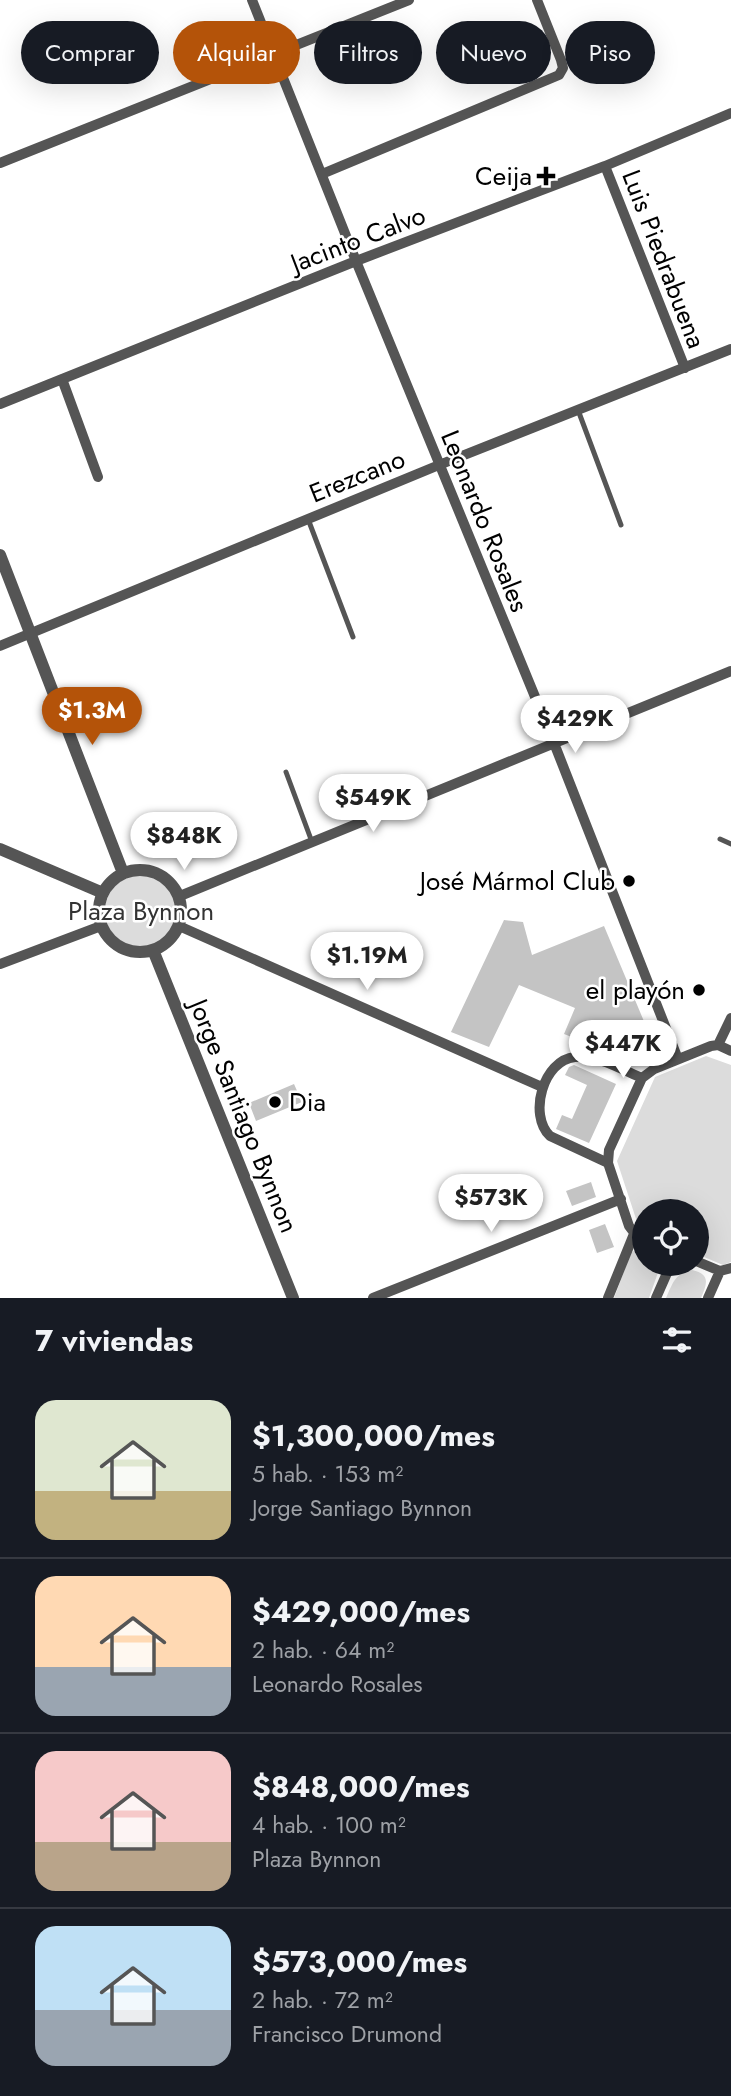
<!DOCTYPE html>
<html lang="es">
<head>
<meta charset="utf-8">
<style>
	:root { --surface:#171b24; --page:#20242c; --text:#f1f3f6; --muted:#9ea1a6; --line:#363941; --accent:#b45309 }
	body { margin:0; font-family:Jost,sans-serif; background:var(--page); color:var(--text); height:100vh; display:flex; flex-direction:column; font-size:26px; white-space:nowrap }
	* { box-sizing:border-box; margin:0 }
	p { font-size:23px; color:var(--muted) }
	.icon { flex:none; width:38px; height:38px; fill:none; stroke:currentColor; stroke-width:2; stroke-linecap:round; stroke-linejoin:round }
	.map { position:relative; height:1298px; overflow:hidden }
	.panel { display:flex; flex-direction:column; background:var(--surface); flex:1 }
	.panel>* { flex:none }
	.top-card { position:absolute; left:21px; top:21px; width:690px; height:63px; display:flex; gap:14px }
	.buttons { position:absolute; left:632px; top:1199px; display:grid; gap:14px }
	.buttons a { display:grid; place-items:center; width:77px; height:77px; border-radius:50%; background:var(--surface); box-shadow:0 7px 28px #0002; font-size:35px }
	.price { position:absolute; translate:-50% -60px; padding:0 16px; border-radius:24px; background:#fff; color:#222; font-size:23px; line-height:46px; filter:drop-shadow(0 2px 4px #0008) }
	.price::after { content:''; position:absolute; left:50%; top:42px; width:21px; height:16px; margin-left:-10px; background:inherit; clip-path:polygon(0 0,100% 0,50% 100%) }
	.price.active { background:var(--accent); color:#fff }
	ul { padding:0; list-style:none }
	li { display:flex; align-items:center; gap:21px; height:175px; padding:0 35px }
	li+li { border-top:2px solid var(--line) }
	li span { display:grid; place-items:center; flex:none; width:196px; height:140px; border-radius:21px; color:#555 }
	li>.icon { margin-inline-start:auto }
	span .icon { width:84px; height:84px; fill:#fffc; stroke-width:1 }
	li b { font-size:30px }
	h2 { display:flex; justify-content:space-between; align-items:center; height:84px; padding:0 35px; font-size:30px }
	.pill { padding:0 24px; border-radius:32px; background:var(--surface); box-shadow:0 7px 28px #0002; font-size:24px; line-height:63px }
	.pill.active { background:var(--accent); color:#fff }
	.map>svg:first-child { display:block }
</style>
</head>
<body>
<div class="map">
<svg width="731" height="1298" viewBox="0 0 731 1298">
	<rect width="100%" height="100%" fill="#fff"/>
	<path fill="#dcdcdc" d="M105 911a36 36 0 1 1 72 0a36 36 0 1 1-72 0Z
		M706 1056 731 1065V1262L723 1265 697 1254 696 1211H644V1232L640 1231 617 1161 655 1077Z
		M639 1247H644V1264H661L649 1298H614L631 1253Z
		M692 1270C711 1274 707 1284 701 1298H666C673 1283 675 1273 692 1270Z"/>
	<path fill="#c4c4c4" d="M504 920 523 922 532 955 604 926 656 1050 630 1060 564 1034 575 1008 519 985 489 1047 451 1032Z
		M574 1065 616 1084 589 1143 556 1129 562 1115 572 1119 587 1085 565 1075 569 1067Z
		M294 1084 302 1102 256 1121 249 1103Z
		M591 1182 596 1197 572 1206 566 1191Z
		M605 1224 614 1247 597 1253 589 1230Z"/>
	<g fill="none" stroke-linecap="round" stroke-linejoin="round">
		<path stroke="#555" stroke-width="5" d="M578 410 621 525
			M308 519 353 637
			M286 772 312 842
			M720 839 731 844"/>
		<path stroke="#555" stroke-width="10" d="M252 0 356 261 554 743 678 1059
			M0 163 409 0
			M605 166 685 368
			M322 174 559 75 563 68 561 60 537 0
			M62 379 98 477
			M0 404 356 261 605 166 731 113
			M0 646 439 465 731 349
			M180 896 731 671
			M179 926 542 1087
			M0 964 101 926
			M718 1045 731 1018
			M608 1163 550 1136C528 1115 543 1060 575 1057 596 1054 623 1070 642 1078
			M644 1240 639 1239 629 1226 608 1163 609 1150 642 1078 654 1069 711 1046 718 1045 731 1051
			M696 1261 720 1271 731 1268
			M373 1298 621 1199
			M608 1298 634 1234
			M656 1298 671 1264
			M708 1298 720 1271"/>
		<path stroke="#555" stroke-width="12" d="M0 555 123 873
			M0 849 103 893
			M99 911a41 41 0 1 1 82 0a41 41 0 1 1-82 0Z
			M153 950 293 1298"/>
	</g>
	<g fill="#000" stroke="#fff" stroke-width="2.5">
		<path d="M542.5 165.5h7v7h7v7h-7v7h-7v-7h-7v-7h7z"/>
		<circle cx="629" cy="881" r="7"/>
		<circle cx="699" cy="990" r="7"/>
		<circle cx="275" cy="1102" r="7"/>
	</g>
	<g text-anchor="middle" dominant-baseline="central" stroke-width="5" stroke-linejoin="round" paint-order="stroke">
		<g font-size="26" fill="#000" stroke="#fff" text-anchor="end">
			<text x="532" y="176">Ceija</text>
			<text x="615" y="881">José Mármol Club</text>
			<text x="685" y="990">el playón</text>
			<text x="289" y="1102" text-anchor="start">Dia</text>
		</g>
		<g font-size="26" fill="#000" stroke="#fff">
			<text transform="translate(358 239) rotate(-21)">Jacinto Calvo</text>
			<text transform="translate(664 259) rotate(69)">Luis Piedrabuena</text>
			<text transform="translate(357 476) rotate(-22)">Erezcano</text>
			<text transform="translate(485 521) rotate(68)">Leonardo Rosales</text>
			<text transform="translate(244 1116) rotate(68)">Jorge Santiago Bynnon</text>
		</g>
		<g font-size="26" fill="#333" stroke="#fff">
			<text x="141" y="911">Plaza Bynnon</text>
		</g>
	</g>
</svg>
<div class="buttons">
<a><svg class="icon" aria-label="locate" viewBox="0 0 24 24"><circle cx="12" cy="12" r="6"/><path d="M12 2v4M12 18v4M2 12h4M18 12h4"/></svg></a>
</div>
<b class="price active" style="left:92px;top:747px">$1.3M</b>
<b class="price" style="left:575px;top:755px">$429K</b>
<b class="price" style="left:373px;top:834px">$549K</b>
<b class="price" style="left:184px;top:872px">$848K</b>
<b class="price" style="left:367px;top:992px">$1.19M</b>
<b class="price" style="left:623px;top:1080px">$447K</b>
<b class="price" style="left:491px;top:1234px">$573K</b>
<div class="top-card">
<a class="pill">Comprar</a>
<a class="pill active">Alquilar</a>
<a class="pill">Filtros</a>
<a class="pill">Nuevo</a>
<a class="pill">Piso</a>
</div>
</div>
<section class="panel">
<h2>7 viviendas<svg class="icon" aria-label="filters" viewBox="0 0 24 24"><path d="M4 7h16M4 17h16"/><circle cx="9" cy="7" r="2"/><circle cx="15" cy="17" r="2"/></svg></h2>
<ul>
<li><span style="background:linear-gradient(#dfe7d0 65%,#c2b280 0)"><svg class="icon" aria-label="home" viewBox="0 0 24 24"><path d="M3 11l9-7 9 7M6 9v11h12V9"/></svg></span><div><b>$1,300,000/mes</b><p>5 hab. · 153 m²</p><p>Jorge Santiago Bynnon</p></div></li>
<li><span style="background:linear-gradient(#ffd9b3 65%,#9aa5b1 0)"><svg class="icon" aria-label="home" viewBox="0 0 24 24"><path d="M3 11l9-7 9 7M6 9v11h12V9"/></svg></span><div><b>$429,000/mes</b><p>2 hab. · 64 m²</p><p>Leonardo Rosales</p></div></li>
<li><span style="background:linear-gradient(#f6c9c9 65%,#b9a48a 0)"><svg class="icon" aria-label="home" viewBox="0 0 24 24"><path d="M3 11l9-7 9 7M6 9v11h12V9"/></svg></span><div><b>$848,000/mes</b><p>4 hab. · 100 m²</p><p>Plaza Bynnon</p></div></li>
<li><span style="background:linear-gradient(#bfe0f5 60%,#9aa5b1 0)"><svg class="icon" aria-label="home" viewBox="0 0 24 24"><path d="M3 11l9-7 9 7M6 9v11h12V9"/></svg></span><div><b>$573,000/mes</b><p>2 hab. · 72 m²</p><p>Francisco Drumond</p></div></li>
</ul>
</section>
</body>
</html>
